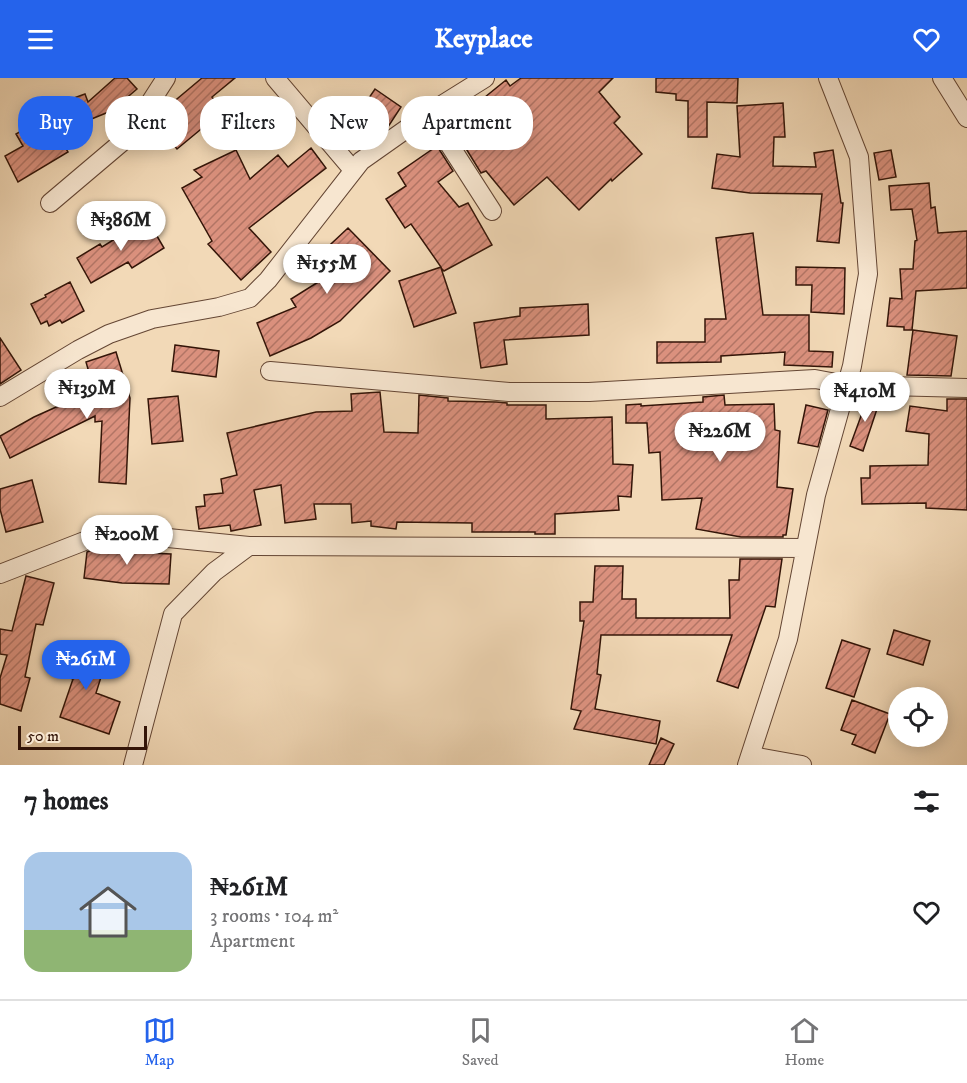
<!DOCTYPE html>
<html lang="en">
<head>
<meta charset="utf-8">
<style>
	:root { --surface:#fff; --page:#f6f6f6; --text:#202124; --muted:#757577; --line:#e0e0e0; --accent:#2563eb }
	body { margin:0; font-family:"IM FELL DW Pica",serif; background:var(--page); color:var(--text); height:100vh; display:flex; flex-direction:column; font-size:22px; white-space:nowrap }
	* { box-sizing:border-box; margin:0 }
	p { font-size:20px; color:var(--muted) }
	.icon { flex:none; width:33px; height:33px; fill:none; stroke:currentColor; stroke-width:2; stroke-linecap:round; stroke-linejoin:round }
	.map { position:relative; height:687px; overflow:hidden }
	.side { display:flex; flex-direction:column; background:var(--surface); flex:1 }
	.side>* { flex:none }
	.banner { position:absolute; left:18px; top:18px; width:600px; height:54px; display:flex; gap:12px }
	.controls { position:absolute; left:888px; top:609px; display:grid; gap:12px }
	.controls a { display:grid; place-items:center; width:60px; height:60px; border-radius:50%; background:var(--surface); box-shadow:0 3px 15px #0003; font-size:30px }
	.scale { position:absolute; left:18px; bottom:15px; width:129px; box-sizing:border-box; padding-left:6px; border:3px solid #341508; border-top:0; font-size:16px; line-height:21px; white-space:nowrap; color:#341508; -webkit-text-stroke:4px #f7e6d0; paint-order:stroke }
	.price { position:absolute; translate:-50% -51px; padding:0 14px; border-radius:21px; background:#fff; color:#222; font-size:20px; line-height:39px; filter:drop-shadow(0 2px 3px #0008) }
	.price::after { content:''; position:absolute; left:50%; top:36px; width:18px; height:14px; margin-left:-9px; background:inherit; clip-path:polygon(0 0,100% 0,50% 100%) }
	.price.on { background:var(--accent); color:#fff }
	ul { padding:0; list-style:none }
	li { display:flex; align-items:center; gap:18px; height:150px; padding:0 24px }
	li+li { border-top:2px solid var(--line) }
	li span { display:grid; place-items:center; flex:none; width:168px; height:120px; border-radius:18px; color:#555 }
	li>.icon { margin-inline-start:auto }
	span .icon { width:72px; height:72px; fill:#fffc; stroke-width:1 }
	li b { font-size:26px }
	h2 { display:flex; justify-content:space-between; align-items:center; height:72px; padding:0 24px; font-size:26px }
	.pill { padding:0 21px; border-radius:24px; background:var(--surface); box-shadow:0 3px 15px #0003; font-size:21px; line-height:54px }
	.pill.on { background:var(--accent); color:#fff }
	header { display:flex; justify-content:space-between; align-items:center; height:78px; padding:0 24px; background:var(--accent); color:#fff; font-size:27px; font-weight:700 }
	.tabs { display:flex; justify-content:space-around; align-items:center; height:84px; border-top:2px solid var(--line); background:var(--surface); font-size:16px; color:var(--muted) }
	.tabs a { display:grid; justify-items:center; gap:3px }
	.tabs .on { color:var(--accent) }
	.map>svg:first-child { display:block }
</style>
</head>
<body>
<header><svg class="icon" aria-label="menu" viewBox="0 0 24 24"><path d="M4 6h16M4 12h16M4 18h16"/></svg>Keyplace<svg class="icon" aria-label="heart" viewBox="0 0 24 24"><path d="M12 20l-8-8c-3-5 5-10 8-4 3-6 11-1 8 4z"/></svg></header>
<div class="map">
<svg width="967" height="687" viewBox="0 0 967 687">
	<defs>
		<pattern id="building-hatch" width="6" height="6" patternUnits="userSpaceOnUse" patternTransform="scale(1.5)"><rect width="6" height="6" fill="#db917e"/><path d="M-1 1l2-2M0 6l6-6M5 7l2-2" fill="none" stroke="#b27565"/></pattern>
	</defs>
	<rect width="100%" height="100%" fill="#f2d9b7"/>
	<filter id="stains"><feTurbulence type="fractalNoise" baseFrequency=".00333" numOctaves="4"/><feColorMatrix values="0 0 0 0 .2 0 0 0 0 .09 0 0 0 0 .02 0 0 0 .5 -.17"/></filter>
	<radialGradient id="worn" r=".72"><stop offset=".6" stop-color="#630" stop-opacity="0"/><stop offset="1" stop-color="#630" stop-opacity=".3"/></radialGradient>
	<path fill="url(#building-hatch)" stroke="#341508" stroke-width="1.5" d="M115 0H127L137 11 111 33 57 55 68 74 18 104 5 78 23 68 16 56 62 29 60 25 85 16 88 24Z
		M202 0H235L212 19 223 33 177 71 153 41Z
		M521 0H613L599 14 620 39 614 45 642 76 612 103 611 101 579 132 547 99 514 127 486 93 481 95 446 38 466 25 469 32 506 2 510 8Z
		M656 0H738L737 25 707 24V59H688V23L676 22V16L656 14Z
		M375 11 401 29 386 52 379 56 370 50 356 65 322 30 333 20 354 42Z
		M783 25 785 59H774L773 88 816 89 814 75 833 72 841 125H843L839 165 817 163 822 116 750 115 712 110 717 76 740 79 737 28Z
		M246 29 262 46 244 64 227 48Z
		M437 68 453 93 438 104 459 129 468 125 492 167 444 193 441 190 456 235 414 249 399 203 441 189 411 146 405 150 386 121 406 108 398 95Z
		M311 70 326 90 249 150 271 174 241 202 208 166 212 163 182 110 202 99 194 92 236 72 250 101 278 77 288 89Z
		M891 72 896 99 879 102 874 75Z
		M929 105 931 130 935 129 938 155 967 153V210L916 213 912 252H904V249L887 248 890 220 902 221 900 191H913L915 163 917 162 912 131 891 132 889 108Z
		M147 141 164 170 132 190 128 184 91 205 77 180 100 166 102 169Z
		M348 150 390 193 340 243 311 260 270 278 257 245 296 229 291 221 331 196 316 180Z
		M753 155 763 237H809V273L833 274 832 289 784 287 785 274 721 278V284L657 285V264H705V241H726L716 160Z
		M796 189 845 190 844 236 811 234 812 207H796Z
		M70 204 84 233 62 245 60 242 49 248 47 243 41 246 31 226 46 219 45 217Z
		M588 226 589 257 504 262 507 286 481 290 474 245 520 238V230Z
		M913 252 957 258 951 298 907 297Z
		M0 260 21 292 0 306Z
		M175 267 219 273 216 299 172 293Z
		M116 274 130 320 126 406 99 404 102 343 95 344V338L10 380 0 358 34 339 94 312 86 284Z
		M380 314 384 354 418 355 419 317 448 320V323L496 324 507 325V327H546V341L612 339 613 386 633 387 631 419 618 418 619 432 555 436V456H535V454H472V445L397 444 396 451 371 448V443L352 445 351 426H314L316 441 285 445 281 407 254 412 261 447 231 453 230 447 199 451 196 429 205 428 204 417 223 415 221 401 237 397 227 355 316 334 352 333 351 316Z
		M724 317 725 327 774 326 775 352 780 353 777 409 793 411 786 457H783V459H741L696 451 702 420 662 422 660 374 649 375 647 345H626V327L641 326V328L703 324V319Z
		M178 318 183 363 152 366 148 321Z
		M868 319H881L863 373 850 368Z
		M947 321H967V432L926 430V425L862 426 861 400H870V388L928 387 929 356 906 353 910 328 947 333Z
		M806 327 828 332 818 369 798 365Z
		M32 402 43 444 6 454 0 431V411Z
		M102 468 126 471V474L171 476 169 506 122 505 84 500 87 474Z
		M740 481H782L775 529 766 528 738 610 717 603 732 557H601L597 596 601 597 595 631 660 643 656 666 574 651 581 633 571 631 584 543H580V524H593L595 488H623L622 521H636V540H730L729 502H739Z
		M26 498 54 505 43 547 36 546 25 599 30 600 21 633 0 626V600L7 577 0 576V551L12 553Z
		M894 552 930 563 923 587 887 576Z
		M842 562 870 571 854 619 826 610Z
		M63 570 77 575 79 570 107 580 96 615 120 624 109 656 60 639 73 601 55 595Z
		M852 622 890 636 875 675 852 666 856 657 841 652Z
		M661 660 674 666 664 687H649Z"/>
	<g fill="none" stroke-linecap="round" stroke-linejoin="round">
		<g stroke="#644634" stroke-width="20">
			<path id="minor" d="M275 0 353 92
				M942 0 967 40
				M429 35 492 133
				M50 125 128 59 166 0
				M270 293 509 314H589L815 301 847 307 967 310
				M0 319 78 272 109 256 152 241 219 229 250 220 268 202 361 83 429 35 485 0
				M0 496 100 457 168 460 249 468 805 470
				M752 678 802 687
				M133 687 173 536 214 494 249 468
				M747 687 788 561 816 417 852 288 868 196 859 79 828 0"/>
		</g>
		<use href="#minor" stroke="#f7e6d0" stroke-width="18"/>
	</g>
	<rect width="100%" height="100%" filter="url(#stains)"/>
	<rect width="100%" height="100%" fill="url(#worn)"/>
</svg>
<div class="controls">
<a><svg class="icon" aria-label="locate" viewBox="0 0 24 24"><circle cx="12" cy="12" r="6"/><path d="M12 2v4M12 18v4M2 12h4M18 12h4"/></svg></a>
</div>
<div class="scale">50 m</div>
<b class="price" style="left:121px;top:174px">₦386M</b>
<b class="price" style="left:327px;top:217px">₦155M</b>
<b class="price" style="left:87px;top:342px">₦139M</b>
<b class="price" style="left:865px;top:345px">₦410M</b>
<b class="price" style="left:720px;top:385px">₦226M</b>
<b class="price" style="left:127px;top:488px">₦200M</b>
<b class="price on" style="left:86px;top:613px">₦261M</b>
<div class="banner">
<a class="pill on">Buy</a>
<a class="pill">Rent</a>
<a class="pill">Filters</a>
<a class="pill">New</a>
<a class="pill">Apartment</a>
</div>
</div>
<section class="side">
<h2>7 homes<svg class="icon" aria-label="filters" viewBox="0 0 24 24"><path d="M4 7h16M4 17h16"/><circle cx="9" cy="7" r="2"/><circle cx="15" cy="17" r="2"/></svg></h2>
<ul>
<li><span style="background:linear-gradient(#a9c7e8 65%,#8fb573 0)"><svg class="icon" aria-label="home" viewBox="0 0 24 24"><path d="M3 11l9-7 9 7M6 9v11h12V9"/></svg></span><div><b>₦261M</b><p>3 rooms · 104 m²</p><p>Apartment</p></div><svg class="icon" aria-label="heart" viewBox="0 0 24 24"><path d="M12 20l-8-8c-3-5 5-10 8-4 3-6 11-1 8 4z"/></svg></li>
</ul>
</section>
<nav class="tabs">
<a class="on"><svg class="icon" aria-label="map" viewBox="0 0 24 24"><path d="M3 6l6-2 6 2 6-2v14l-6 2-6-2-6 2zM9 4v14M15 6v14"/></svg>Map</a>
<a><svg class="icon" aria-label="saved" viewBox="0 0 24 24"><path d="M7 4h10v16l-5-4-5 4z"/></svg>Saved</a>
<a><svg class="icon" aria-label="home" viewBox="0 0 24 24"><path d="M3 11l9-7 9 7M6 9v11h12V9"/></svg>Home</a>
</nav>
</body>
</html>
